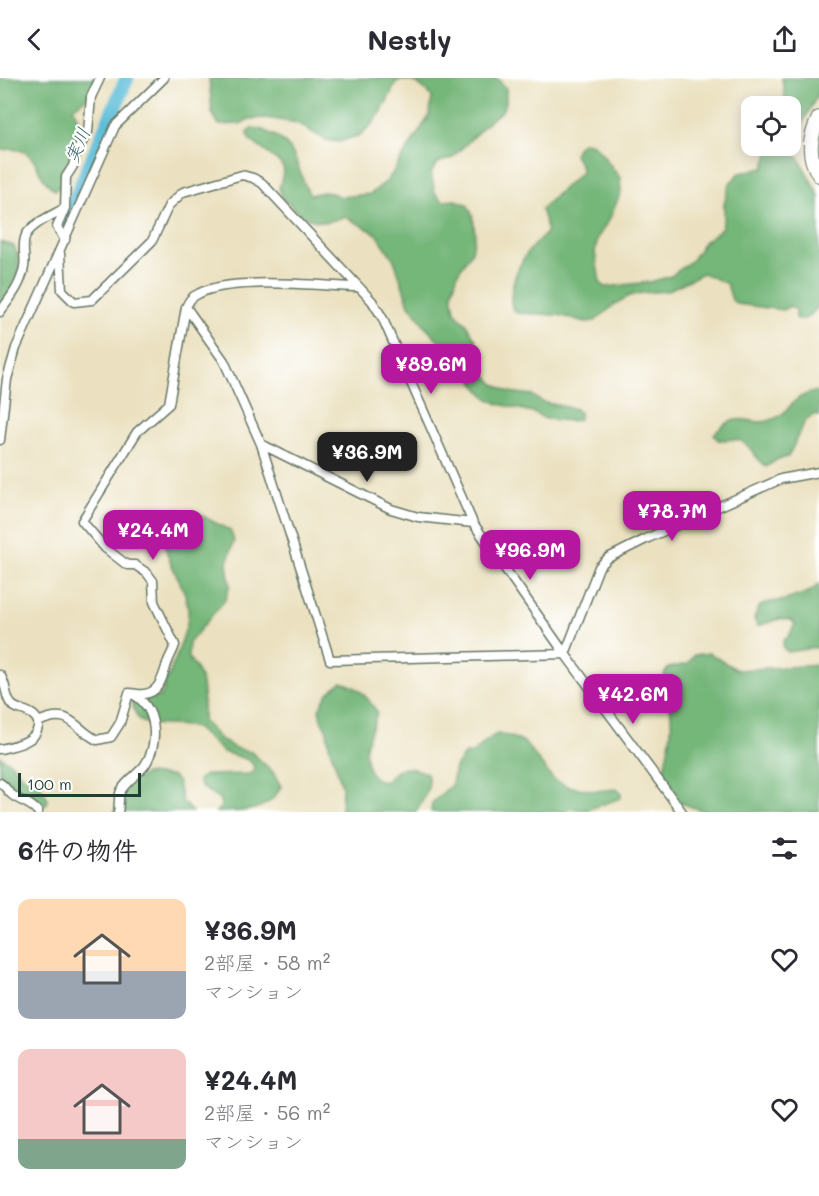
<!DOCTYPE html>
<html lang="ja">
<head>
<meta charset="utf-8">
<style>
	:root { --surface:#fff; --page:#f2f2f3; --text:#2b2b33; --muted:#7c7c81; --accent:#b5179e }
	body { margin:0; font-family:Mali,"Klee One",sans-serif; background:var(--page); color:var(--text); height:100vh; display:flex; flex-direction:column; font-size:22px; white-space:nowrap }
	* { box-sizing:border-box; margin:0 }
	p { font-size:20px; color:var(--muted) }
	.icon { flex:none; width:33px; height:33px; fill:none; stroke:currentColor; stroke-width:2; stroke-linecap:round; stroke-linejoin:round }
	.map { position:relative; height:734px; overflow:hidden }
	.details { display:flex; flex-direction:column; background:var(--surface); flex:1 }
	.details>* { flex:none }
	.buttons { position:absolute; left:741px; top:18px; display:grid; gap:12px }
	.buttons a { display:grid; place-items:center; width:60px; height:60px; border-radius:12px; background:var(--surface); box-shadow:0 3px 15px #0003; font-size:30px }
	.scale { position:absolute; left:18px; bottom:15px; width:123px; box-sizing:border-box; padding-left:6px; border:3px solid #1f3d34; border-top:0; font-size:16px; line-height:21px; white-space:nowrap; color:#1f3d34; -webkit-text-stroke:4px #fff; paint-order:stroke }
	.price { position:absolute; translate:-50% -51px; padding:0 14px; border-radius:12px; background:var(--accent); color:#fff; font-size:20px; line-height:39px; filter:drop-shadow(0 2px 3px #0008) }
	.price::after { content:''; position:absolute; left:50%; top:36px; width:18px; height:14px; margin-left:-9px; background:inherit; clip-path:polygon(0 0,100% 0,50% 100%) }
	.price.current { background:#222; color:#fff }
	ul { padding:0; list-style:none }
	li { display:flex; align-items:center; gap:18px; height:150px; padding:0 18px }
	li span { display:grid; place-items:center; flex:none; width:168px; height:120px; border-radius:12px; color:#555 }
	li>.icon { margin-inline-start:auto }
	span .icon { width:72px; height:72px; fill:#fffc; stroke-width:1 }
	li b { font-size:26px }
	h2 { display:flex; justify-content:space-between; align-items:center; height:72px; padding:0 18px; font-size:26px }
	header { display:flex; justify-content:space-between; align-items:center; height:78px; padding:0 18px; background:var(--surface); font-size:27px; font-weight:800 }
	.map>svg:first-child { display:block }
</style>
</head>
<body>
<header><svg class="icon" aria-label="back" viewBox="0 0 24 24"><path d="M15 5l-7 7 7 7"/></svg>Nestly<svg class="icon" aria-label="share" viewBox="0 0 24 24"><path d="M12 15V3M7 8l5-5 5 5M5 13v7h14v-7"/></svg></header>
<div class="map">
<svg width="819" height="734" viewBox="0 0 819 734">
	<rect width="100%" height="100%" fill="#fff"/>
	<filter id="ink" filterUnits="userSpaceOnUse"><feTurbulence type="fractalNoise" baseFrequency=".0167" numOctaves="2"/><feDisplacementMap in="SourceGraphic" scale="12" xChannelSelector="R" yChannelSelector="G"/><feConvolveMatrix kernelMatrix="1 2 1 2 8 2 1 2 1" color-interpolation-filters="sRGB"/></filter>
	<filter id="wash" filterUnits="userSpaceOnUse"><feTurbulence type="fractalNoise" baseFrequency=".008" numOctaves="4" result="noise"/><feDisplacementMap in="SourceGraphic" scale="24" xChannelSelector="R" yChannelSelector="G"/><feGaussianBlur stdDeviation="1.35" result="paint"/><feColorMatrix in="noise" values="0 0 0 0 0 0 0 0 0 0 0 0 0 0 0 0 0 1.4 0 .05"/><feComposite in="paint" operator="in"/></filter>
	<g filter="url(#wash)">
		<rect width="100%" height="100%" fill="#ebe1c0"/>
		<path fill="#74b679" stroke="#4a7a56" stroke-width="1.5" d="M0 0H97L89 18 73 30C76 40 83 44 86 54L60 109 55 112C30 95 43 66 0 72Z
			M209 0H497L506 10V25L501 34 490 42 452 80 438 85 431 95 435 115 443 123 455 122 467 126 473 138 475 157 472 173 458 195 452 215 455 234 467 247 481 271 480 283 485 295 493 305 509 314 532 317 542 324 576 331 580 336 579 341 572 343 546 341 532 334 499 326 487 320 474 305 471 296 425 248 409 227 394 182 377 156 350 141 344 139 327 144 316 143 303 138 282 120 279 111 284 91 279 84 249 61 247 55 253 50C267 51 287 63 293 76 300 90 302 104 310 117L323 114 332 115 341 119 370 116 388 102 429 38 432 19C421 6 414 1 397 3L382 33 373 45 360 57 339 64 326 62 297 45 266 40 249 41 240 46 219 47 212 35Z
			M782 0H819V14L799 52 791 51 790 28H786Z
			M584 64 593 66 600 73 620 100 621 114 610 140 598 159 595 174 600 204 605 209 650 204 671 198 692 182 704 164 721 151 724 140V126L730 105 740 95 764 90 770 68H780L779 74 798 78 819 118V227C813 235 806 245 796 240V232L790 228 783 232 737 226 732 222 727 206 703 195 667 213 642 215 629 218 614 227 595 243 586 244 558 237 517 235 512 230C508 210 519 183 533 168 537 163 544 160 546 154 548 148 542 137 541 131L581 94 580 86 574 76 578 68Z
			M0 164 14 168C25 188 15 210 0 226Z
			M819 313V338L815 336 805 343 788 379 778 381 766 389C755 382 751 365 738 362 732 361 724 362 718 362L714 356C742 328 747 350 771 342 791 336 789 317 819 313Z
			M197 435 231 453 234 463 227 486 230 507 225 522 189 565 188 579C207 603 203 615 203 643L220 661 234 670 251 674 272 693 281 708C271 734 241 734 216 734L221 729 220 721 201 709 198 702 205 697 249 696 254 693 253 686 246 681 223 674 195 649C186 648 176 647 166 647 145 646 137 648 132 624L139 620 159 619 163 614C163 605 168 601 171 592 176 579 187 552 188 538 190 511 169 492 165 467L173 461 180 458 185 449 187 438Z
			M819 506V569L788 574 783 570V563L789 558 795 546 791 542 779 541 758 548 754 541 758 530 765 525 786 522 809 514Z
			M709 575 737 592 819 587V734H706L681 725 671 716 662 697C674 654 674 639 664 596L668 590 688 586 694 577Z
			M341 604C359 608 367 619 377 634 373 653 360 669 368 689 371 697 375 702 384 704 390 701 390 699 395 694 404 686 417 692 427 695 432 715 423 717 416 734H341L342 708 329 667 327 653 321 641 319 631 328 615Z
			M497 656 508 658 524 664 554 702 567 708 595 713 616 711 621 714V720L587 732 569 731 565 734H431L432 725 452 706 455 689 464 677 474 674 487 662Z
			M0 678 12 686 21 697 40 707 48 721 47 726 42 729 5 704 0 699Z
			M145 696 173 698 178 705 182 723 192 734H114L127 708Z"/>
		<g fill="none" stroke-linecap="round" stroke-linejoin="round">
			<path stroke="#59bcd8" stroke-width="15" d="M63 150 127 0"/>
		</g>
	</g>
	<g filter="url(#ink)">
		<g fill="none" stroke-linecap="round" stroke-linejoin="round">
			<g stroke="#667665" stroke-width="11">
				<path id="street" d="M65 162 57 149 65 130 66 99 73 88 77 73 88 54 91 19 100 0
					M60 175 62 212 74 224 92 222 152 163 169 127 183 114 242 97 253 100 262 105 372 223 382 239 473 445 565 576 682 734
					M186 229 224 283 261 366 330 582 565 576
					M0 234C11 219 21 207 24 189 26 178 21 167 26 157 33 145 53 137 65 130
					M0 362 7 301 16 270 115 48 164 0
					M261 366 391 431 418 439 473 445
					M565 576 599 489 608 480 648 460 781 401 819 394
					M0 597C7 606 5 621 12 627 17 632 27 632 33 637 37 640 39 644 38 649 36 664 13 668 0 671
					M38 644C71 629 72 649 97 662L111 659 120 645 129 615C134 615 140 617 144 616 160 615 163 597 167 586 169 579 173 574 175 567L154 524 153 503 147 495 135 487H127L105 470 82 443 137 354 169 326 186 229C189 223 191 219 198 216 229 198 320 208 359 209
					M0 705C6 708 6 712 11 716 20 724 31 724 38 734
					M118 734C120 727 117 717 122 711 128 702 138 696 145 687 159 665 158 629 132 616"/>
			</g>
			<g stroke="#667665" stroke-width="16">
				<path id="primary" d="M819 40C809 61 807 77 819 97"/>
			</g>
			<use href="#street" stroke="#fff" stroke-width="8"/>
			<use href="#primary" stroke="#fff" stroke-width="14"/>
		</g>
	</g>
	<g text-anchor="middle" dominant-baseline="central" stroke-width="4.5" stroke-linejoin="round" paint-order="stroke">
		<g font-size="18" font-style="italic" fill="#306365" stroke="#fff">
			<text transform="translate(77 67) rotate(-67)">実川</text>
		</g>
	</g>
</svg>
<div class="buttons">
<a><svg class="icon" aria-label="locate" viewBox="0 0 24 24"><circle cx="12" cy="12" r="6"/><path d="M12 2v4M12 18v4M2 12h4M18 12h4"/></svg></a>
</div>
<div class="scale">100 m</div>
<b class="price" style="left:431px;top:317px">¥89.6M</b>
<b class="price current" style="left:367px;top:405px">¥36.9M</b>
<b class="price" style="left:672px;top:464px">¥78.7M</b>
<b class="price" style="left:153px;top:483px">¥24.4M</b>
<b class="price" style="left:530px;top:503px">¥96.9M</b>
<b class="price" style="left:633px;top:647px">¥42.6M</b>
</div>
<section class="details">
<h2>6件の物件<svg class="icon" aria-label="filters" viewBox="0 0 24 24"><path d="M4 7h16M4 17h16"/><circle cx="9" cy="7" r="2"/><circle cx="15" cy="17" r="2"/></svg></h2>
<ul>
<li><span style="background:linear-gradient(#ffd9b3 60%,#9aa5b1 0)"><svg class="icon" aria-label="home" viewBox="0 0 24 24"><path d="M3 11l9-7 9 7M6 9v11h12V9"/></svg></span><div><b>¥36.9M</b><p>2部屋 · 58 m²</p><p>マンション</p></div><svg class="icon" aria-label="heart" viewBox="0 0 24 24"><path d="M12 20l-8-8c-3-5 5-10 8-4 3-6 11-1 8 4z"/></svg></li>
<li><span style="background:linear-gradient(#f6c9c9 75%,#7fa58c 0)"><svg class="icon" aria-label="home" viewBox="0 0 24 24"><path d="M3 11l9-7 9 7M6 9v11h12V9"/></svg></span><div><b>¥24.4M</b><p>2部屋 · 56 m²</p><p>マンション</p></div><svg class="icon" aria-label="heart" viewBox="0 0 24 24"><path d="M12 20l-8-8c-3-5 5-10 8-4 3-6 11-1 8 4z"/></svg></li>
</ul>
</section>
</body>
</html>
